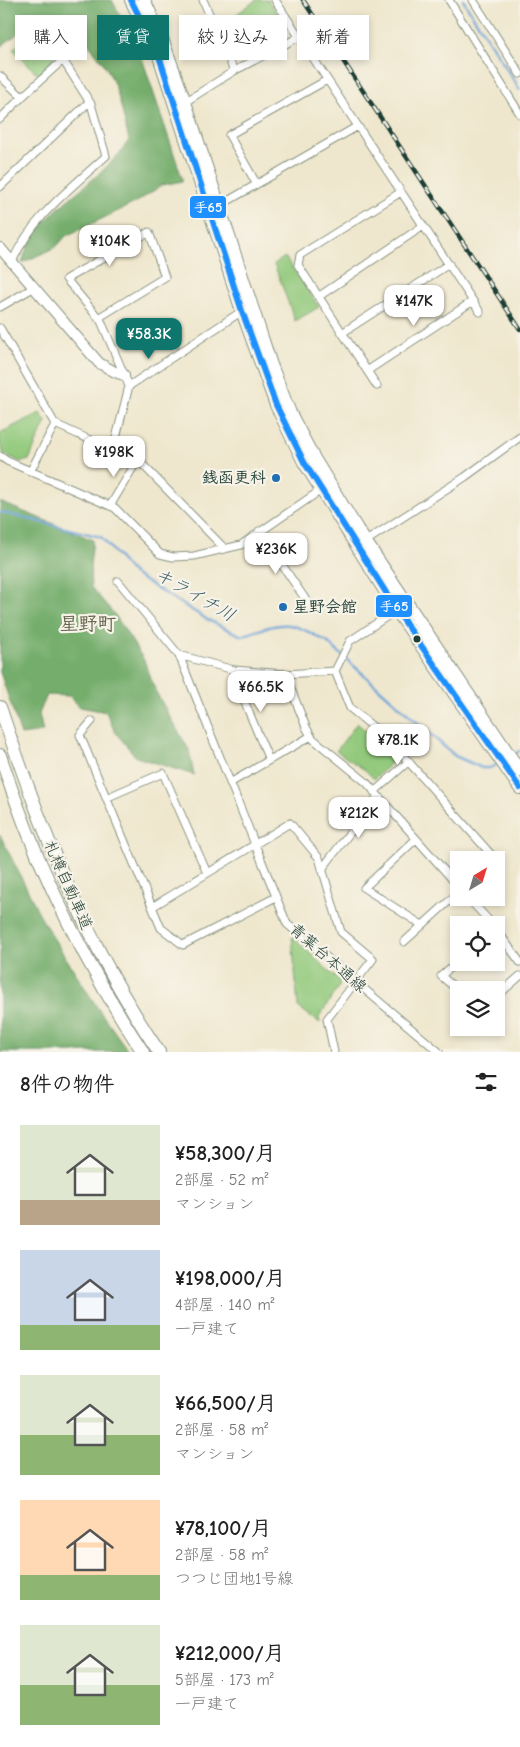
<!DOCTYPE html>
<html lang="ja">
<head>
<meta charset="utf-8">
<style>
	:root { --surface:#fff; --page:#f2f2f2; --text:#222; --muted:#767676; --accent:#0f766e }
	body { margin:0; font-family:"Comic Neue","Klee One",sans-serif; background:var(--page); color:var(--text); height:100vh; display:flex; flex-direction:column; font-size:19px; white-space:nowrap }
	* { box-sizing:border-box; margin:0 }
	p { font-size:16px; color:var(--muted) }
	.icon { flex:none; width:28px; height:28px; fill:none; stroke:currentColor; stroke-width:2; stroke-linecap:round; stroke-linejoin:round }
	.map { position:relative; height:1052px; overflow:hidden }
	.panel { display:flex; flex-direction:column; background:var(--surface); flex:1 }
	.panel>* { flex:none }
	.guide { position:absolute; left:15px; top:15px; width:490px; height:45px; display:flex; gap:10px }
	.needle { width:32px; rotate:38deg }
	.controls { position:absolute; left:450px; top:851px; display:grid; gap:10px }
	.controls a { display:grid; place-items:center; width:55px; height:55px; border-radius:0px; background:var(--surface); box-shadow:0 2px 8px #0003; font-size:25px }
	.price { position:absolute; translate:-50% -42px; padding:0 11px; border-radius:10px; background:#fff; color:#222; font-size:16px; line-height:32px; filter:drop-shadow(0 1px 2px #0008) }
	.price::after { content:''; position:absolute; left:50%; top:30px; width:15px; height:11px; margin-left:-8px; background:inherit; clip-path:polygon(0 0,100% 0,50% 100%) }
	.price.selected { background:var(--accent); color:#fff }
	ul { padding:0; list-style:none }
	li { display:flex; align-items:center; gap:15px; height:125px; padding:0 20px }
	li span { display:grid; place-items:center; flex:none; width:140px; height:100px; border-radius:0px; color:#555 }
	li>.icon { margin-inline-start:auto }
	span .icon { width:60px; height:60px; fill:#fffc; stroke-width:1 }
	li b { font-size:21px }
	h2 { display:flex; justify-content:space-between; align-items:center; height:60px; padding:0 20px; font-size:21px }
	.chip { padding:0 18px; border-radius:0px; background:var(--surface); box-shadow:0 2px 8px #0003; font-size:18px; line-height:45px }
	.chip.selected { background:var(--accent); color:#fff }
	.map>svg:first-child { display:block }
</style>
</head>
<body>
<div class="map">
<svg width="520" height="1052" viewBox="0 0 520 1052">
	<rect width="100%" height="100%" fill="#f7f3e8"/>
	<filter id="ink" filterUnits="userSpaceOnUse"><feTurbulence type="fractalNoise" baseFrequency=".02" numOctaves="2"/><feDisplacementMap in="SourceGraphic" scale="10" xChannelSelector="R" yChannelSelector="G"/><feConvolveMatrix kernelMatrix="1 2 1 2 8 2 1 2 1" color-interpolation-filters="sRGB"/></filter>
	<filter id="wash" filterUnits="userSpaceOnUse"><feTurbulence type="fractalNoise" baseFrequency=".0096" numOctaves="4" result="noise"/><feDisplacementMap in="SourceGraphic" scale="20" xChannelSelector="R" yChannelSelector="G"/><feGaussianBlur stdDeviation="1.12" result="paint"/><feColorMatrix in="noise" values="0 0 0 0 0 0 0 0 0 0 0 0 0 0 0 0 0 1.4 0 .05"/><feComposite in="paint" operator="in"/></filter>
	<g filter="url(#wash)">
		<rect width="100%" height="100%" fill="#efe7cd"/>
		<path fill="#92c97c" stroke="#588358" d="M256 0H268L281 19 251 39 234 16Z
			M36 30 55 59 39 76 13 49Z
			M285 257 319 307 295 321 274 264Z
			M40 413 46 421 29 460 21 462 4 454 0 443V433Z
			M357 723 379 743 393 761 374 779 365 770 336 751Z
			M292 937 339 980 340 985 319 1017 320 1023 298 1007Z"/>
		<path fill="#75ad6c" stroke="#4a7550" d="M0 0H112L141 55 183 181 162 185 137 202 66 236 56 247 22 263C35 208 101 186 129 140 123 117 119 90 107 69 94 48 73 27 54 11L33 22 0 47Z
			M0 502 93 540 90 565 91 587 115 615 144 660 156 692 189 750 194 775 136 757 115 732 106 712 80 707 69 696 47 695 39 714 43 732 21 735 0 672Z
			M0 835 44 923 97 1007 129 1052H0Z"/>
		<g fill="none" stroke-linecap="round" stroke-linejoin="round">
			<path stroke="#69a2d8" stroke-width="2.5" d="M463 0 520 90
				M0 512 101 537 132 573 208 620 242 636C285 621 287 619 327 642L455 756 482 768H490L498 764
				M514 754 520 751"/>
		</g>
	</g>
	<g filter="url(#ink)">
		<g fill="none" stroke-linecap="round" stroke-linejoin="round">
			<g stroke="#879280" stroke-width="9">
				<path id="street" d="M203 0 234 71
					M275 0 480 312
					M449 0 520 114
					M473 0 520 74
					M45 29 63 60
					M0 76 22 97 63 60 91 104 106 156C71 188 32 217 12 262
					M185 102 234 71 299 37
					M0 119 22 97
					M256 183 229 135 327 80
					M0 187 89 102
					M219 206 358 126
					M318 297 423 226
					M0 307 33 288
					M98 318 165 277 149 232 66 279 101 321 129 386
					M0 328 55 424 141 463 225 549
					M342 333 449 264
					M367 371 473 301
					M377 386 298 265 300 255 401 192
					M113 450 129 386 242 311
					M0 456 7 461 115 508 160 554 173 557 194 556 241 545 321 490
					M30 472 55 424
					M110 506 137 461
					M259 531 310 606
					M363 543 465 477 520 437
					M118 581 179 655 287 924 439 1052
					M398 609 350 641 335 671 350 708 390 741 496 860
					M179 655 234 670 285 674 335 671
					M234 670 235 679 269 760
					M285 674 306 727 312 738 366 782 459 887
					M92 721 80 735 161 928 183 945 276 897
					M230 783 311 736
					M374 792 409 761
					M106 798 163 773 207 873
					M416 839 364 888 422 925
					M322 869 378 796
					M468 898 493 925
					M152 907 290 823 319 858 341 932 373 959 327 1019 334 1052
					M496 929 520 962
					M404 942 459 892
					M459 960 441 976 459 991
					M496 997 520 976"/>
			</g>
			<g stroke="#879280" stroke-width="12">
				<path id="secondary" d="M0 248 99 363 115 372 124 375"/>
			</g>
			<g stroke="#879280" stroke-width="14">
				<path id="highway" d="M131 0 159 56 242 311 276 405 304 462 402 618 520 788
					M144 0 161 36 185 102 271 365 290 413 313 457 357 529 520 771
					M0 707C42 832 85 942 159 1052
					M0 755C33 858 83 961 143 1052"/>
			</g>
			<use href="#street" stroke="#fff" stroke-width="7"/>
			<use href="#secondary" stroke="#fff" stroke-width="10"/>
			<use href="#highway" stroke="#fff" stroke-width="12"/>
			<g stroke="#1f3d34" stroke-width="4.5">
				<path id="rail" d="M303 0 520 329"/>
			</g>
			<use href="#rail" stroke="#f7f3e8" stroke-width="2.5" stroke-dasharray="8" stroke-linecap="butt"/>
			<g stroke="#f7f3e8" stroke-width="10">
				<path id="bus-1" d="M131 0 159 56 242 311 276 405 304 462 402 618 520 788"/>
			</g>
			<use href="#bus-1" stroke="#1e90ff" stroke-width="6"/>
		</g>
	</g>
	<g fill="#1f6fb2" stroke="#f7f3e8" stroke-width="2">
		<circle cx="276" cy="478" r="5"/>
		<circle cx="283" cy="607" r="5"/>
	</g>
	<circle fill="#1f3d34" stroke="#f7f3e8" stroke-width="2" cx="417" cy="639" r="4.5"/>
	<g text-anchor="middle" dominant-baseline="central" stroke-width="4.5" stroke-linejoin="round" paint-order="stroke">
		<g font-size="16" font-weight="bold" fill="#1f3d34" stroke="#f7f3e8" text-anchor="end">
			<text x="266" y="478">銭函更科</text>
			<text x="293" y="607" text-anchor="start">星野会館</text>
		</g>
		<g font-size="16" fill="#1f3d34" stroke="#f7f3e8">
			<text transform="translate(68 885) rotate(66)">札樽自動車道</text>
			<text transform="translate(328 958) rotate(41)">青葉台本通線</text>
		</g>
		<g font-size="18" font-style="italic" fill="#355b65" stroke="#f7f3e8">
			<text transform="translate(195 595) rotate(30)">キライチ川</text>
		</g>
		<g font-size="19" font-weight="bold" fill="#666550" stroke="#f7f3e8">
			<text x="88" y="624">星野町</text>
		</g>
	</g>
	<g stroke="#f7f3e8" stroke-width="2">
		<rect x="189" y="195" width="38" height="24" rx="5" fill="#1e90ff"/>
		<rect x="375" y="594" width="38" height="24" rx="5" fill="#1e90ff"/>
	</g>
	<g font-size="14" text-anchor="middle" font-weight="bold" fill="#fff">
		<text x="208" y="212">手65</text>
		<text x="394" y="611">手65</text>
	</g>
</svg>
<div class="controls">
<a><svg class="needle" viewBox="-14 -14 28 28"><path d="M0-13l5 13h-10z" fill="#e53935"/><path d="M0 13l5-13h-10z" fill="#767676"/></svg></a>
<a><svg class="icon" aria-label="locate" viewBox="0 0 24 24"><circle cx="12" cy="12" r="6"/><path d="M12 2v4M12 18v4M2 12h4M18 12h4"/></svg></a>
<a><svg class="icon" aria-label="layers" viewBox="0 0 24 24"><path d="M12 4l9 5-9 5-9-5zM3 14l9 5 9-5"/></svg></a>
</div>
<b class="price" style="left:110px;top:267px">¥104K</b>
<b class="price" style="left:414px;top:327px">¥147K</b>
<b class="price selected" style="left:149px;top:360px">¥58.3K</b>
<b class="price" style="left:114px;top:478px">¥198K</b>
<b class="price" style="left:276px;top:575px">¥236K</b>
<b class="price" style="left:261px;top:713px">¥66.5K</b>
<b class="price" style="left:398px;top:766px">¥78.1K</b>
<b class="price" style="left:359px;top:839px">¥212K</b>
<div class="guide">
<a class="chip">購入</a>
<a class="chip selected">賃貸</a>
<a class="chip">絞り込み</a>
<a class="chip">新着</a>
</div>
</div>
<section class="panel">
<h2>8件の物件<svg class="icon" aria-label="filters" viewBox="0 0 24 24"><path d="M4 7h16M4 17h16"/><circle cx="9" cy="7" r="2"/><circle cx="15" cy="17" r="2"/></svg></h2>
<ul>
<li><span style="background:linear-gradient(#dfe7d0 75%,#b9a48a 0)"><svg class="icon" aria-label="home" viewBox="0 0 24 24"><path d="M3 11l9-7 9 7M6 9v11h12V9"/></svg></span><div><b>¥58,300/月</b><p>2部屋 · 52 m²</p><p>マンション</p></div></li>
<li><span style="background:linear-gradient(#c9d6e8 75%,#8fb573 0)"><svg class="icon" aria-label="home" viewBox="0 0 24 24"><path d="M3 11l9-7 9 7M6 9v11h12V9"/></svg></span><div><b>¥198,000/月</b><p>4部屋 · 140 m²</p><p>一戸建て</p></div></li>
<li><span style="background:linear-gradient(#dfe7d0 60%,#8fb573 0)"><svg class="icon" aria-label="home" viewBox="0 0 24 24"><path d="M3 11l9-7 9 7M6 9v11h12V9"/></svg></span><div><b>¥66,500/月</b><p>2部屋 · 58 m²</p><p>マンション</p></div></li>
<li><span style="background:linear-gradient(#ffd9b3 75%,#8fb573 0)"><svg class="icon" aria-label="home" viewBox="0 0 24 24"><path d="M3 11l9-7 9 7M6 9v11h12V9"/></svg></span><div><b>¥78,100/月</b><p>2部屋 · 58 m²</p><p>つつじ団地1号線</p></div></li>
<li><span style="background:linear-gradient(#dfe7d0 60%,#8fb573 0)"><svg class="icon" aria-label="home" viewBox="0 0 24 24"><path d="M3 11l9-7 9 7M6 9v11h12V9"/></svg></span><div><b>¥212,000/月</b><p>5部屋 · 173 m²</p><p>一戸建て</p></div></li>
</ul>
</section>
</body>
</html>
